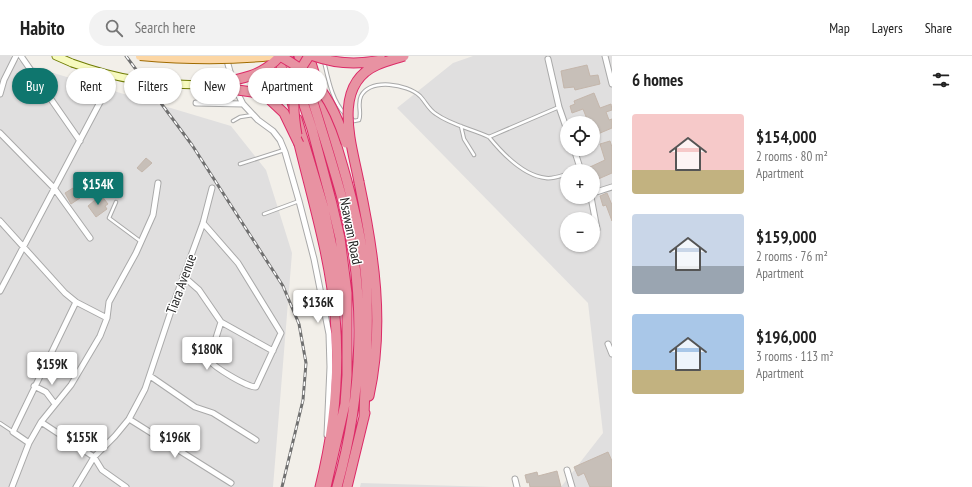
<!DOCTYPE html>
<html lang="en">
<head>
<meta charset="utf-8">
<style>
	:root { --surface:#fff; --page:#f2f2f2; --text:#222; --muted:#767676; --line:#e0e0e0; --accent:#0f766e }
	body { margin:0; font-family:"PT Sans Narrow",sans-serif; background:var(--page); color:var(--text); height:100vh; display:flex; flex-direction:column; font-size:15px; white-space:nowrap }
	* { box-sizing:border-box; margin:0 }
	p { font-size:13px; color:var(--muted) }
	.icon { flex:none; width:22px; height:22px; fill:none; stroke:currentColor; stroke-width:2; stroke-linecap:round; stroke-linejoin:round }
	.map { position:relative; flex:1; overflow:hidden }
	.details { display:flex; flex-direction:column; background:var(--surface); width:360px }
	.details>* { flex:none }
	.banner { position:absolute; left:12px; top:12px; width:380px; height:36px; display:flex; gap:8px }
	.tools { position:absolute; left:560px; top:60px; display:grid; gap:8px }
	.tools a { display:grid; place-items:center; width:40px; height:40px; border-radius:50%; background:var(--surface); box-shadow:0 1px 3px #0004; font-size:20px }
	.price { position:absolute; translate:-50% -34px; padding:0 9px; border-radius:4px; background:#fff; color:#222; font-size:13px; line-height:26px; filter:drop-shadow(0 1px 2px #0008) }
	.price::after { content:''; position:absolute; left:50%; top:24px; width:12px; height:9px; margin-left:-6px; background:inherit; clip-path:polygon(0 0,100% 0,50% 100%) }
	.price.selected { background:var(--accent); color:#fff }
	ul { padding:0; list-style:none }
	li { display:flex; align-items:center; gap:12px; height:100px; padding:0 20px }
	li span { display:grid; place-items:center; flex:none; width:112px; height:80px; border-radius:4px; color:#555 }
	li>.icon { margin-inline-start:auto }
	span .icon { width:48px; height:48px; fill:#fffc; stroke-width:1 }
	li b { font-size:17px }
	h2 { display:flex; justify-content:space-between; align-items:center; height:48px; padding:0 20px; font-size:17px }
	.tag { padding:0 14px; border-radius:18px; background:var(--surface); box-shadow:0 1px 3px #0004; font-size:14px; line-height:36px }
	.tag.selected { background:var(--accent); color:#fff }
	header { display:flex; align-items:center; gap:24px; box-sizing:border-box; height:56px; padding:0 20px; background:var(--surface); border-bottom:1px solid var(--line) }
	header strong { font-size:19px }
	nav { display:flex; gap:22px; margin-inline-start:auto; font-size:14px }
	.search { width:280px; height:36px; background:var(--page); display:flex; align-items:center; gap:10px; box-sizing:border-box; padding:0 14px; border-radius:22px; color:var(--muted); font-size:15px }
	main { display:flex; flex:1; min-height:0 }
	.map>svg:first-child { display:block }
</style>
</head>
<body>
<header>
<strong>Habito</strong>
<div class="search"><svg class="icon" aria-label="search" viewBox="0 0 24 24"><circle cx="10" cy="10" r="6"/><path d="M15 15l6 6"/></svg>Search here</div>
<nav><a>Map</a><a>Layers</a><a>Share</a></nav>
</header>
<main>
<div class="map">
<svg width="612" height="431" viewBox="0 0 612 431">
	<rect width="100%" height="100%" fill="#f2efe9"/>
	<path fill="#e0dfdf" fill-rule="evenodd" d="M0 0H10L30 10 231 70 266 114 292 197 273 431H0Z
		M473 0H612V431H561L603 377 588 247 397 52 453 7ZM567 67H593V93H567ZM567 115H593V141H567ZM567 163H593V189H567Z
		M361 427 493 431H360Z"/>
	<path fill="#c7bfb8" stroke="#c4b6ab" d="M587 9 590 20 598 19 600 28 575 34 574 31 564 32 561 15Z
		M594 37 600 52 611 48 612 54 606 56 609 64 612 63V72L593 80V67H578L587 63 583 53 572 57 570 50 575 48 574 45Z
		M610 85 612 91V117L596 124 590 111 605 104 600 88Z
		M146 102 152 107 142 116 137 112Z
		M73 132 80 142 71 148 65 137Z
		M607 137 612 149V165L606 149 603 150 600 140Z
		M101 139 108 148 105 150 107 153 96 161 88 150Z
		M608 396 612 405V431H590L584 417 578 420 574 411Z
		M557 415 561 431H530L529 426 527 427 525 419 537 416 538 420Z"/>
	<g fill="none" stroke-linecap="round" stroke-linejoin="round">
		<g stroke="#a9a9a9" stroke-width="4.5">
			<path id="lane" d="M324 5C328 22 332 45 345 58
				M351 62 354 65 359 64C362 57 357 48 361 40 371 22 407 28 420 40 425 45 429 54 436 58 451 69 472 73 489 81L559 51
				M233 65 240 61 253 59
				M461 70 464 83 474 99
				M489 81C502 97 524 120 546 122 553 123 560 120 567 118
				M240 108 284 94
				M116 146 109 162 140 185
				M264 158 299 145
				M0 367 12 375"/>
		</g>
		<g stroke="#a9a9a9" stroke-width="7">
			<path id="street" d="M21 0 80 85
				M605 0 612 28
				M226 1 234 30 243 48 258 64 273 75 280 84 285 96 299 145 314 203 329 278 330 311 327 379
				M548 3 559 51 567 74
				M0 38 4 24 16 0
				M196 47 243 48
				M0 77 54 132 90 182
				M574 93 581 115
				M593 137 612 131
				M591 141 597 173
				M0 165 65 237 76 246 107 262
				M203 167 238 207 281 277 256 331C247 331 215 312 209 304L221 266
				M183 220 199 234 221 266 273 295
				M0 235 107 33
				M608 288 612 298
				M150 320 195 351 213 357 256 384
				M34 330 46 336 55 348
				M129 363 231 427
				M41 366 94 401 102 414 126 431
				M29 387 13 376 76 246
				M567 414 572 431
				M515 423 517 431
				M12 431 29 387 41 366 71 329 100 280 107 262 109 246 136 197 153 159 158 127
				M76 431 94 401 115 380 129 363 145 333 173 249 203 167 212 132"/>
		</g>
		<g stroke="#707d05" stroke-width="9">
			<path id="secondary" d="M56 0 72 7"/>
		</g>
		<g stroke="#dc2a67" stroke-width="11">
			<path id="highway" d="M278 0 293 50
				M299 0C313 48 330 97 343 146 367 239 363 338 337 431
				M309 0C329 67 354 135 364 205 371 257 365 310 364 362
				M288 1 312 73 332 148 340 182 347 237V319L345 348 326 431
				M297 63 324 153 342 238
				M299 88C312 142 331 205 335 260 340 317 334 375 320 431
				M359 126C374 197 385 268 369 340
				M347 431 365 357"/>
		</g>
		<use href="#lane" stroke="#fff" stroke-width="2.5"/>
		<use href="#street" stroke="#fff" stroke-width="5"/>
		<use href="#secondary" stroke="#f7fabf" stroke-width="7"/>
		<use href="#highway" stroke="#e892a2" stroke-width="9"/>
		<g stroke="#707070" stroke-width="3">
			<path id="rail" d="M126 0 192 89 283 230 299 268 306 307 303 344 282 431"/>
		</g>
		<use href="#rail" stroke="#fff" stroke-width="1.5" stroke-dasharray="4.5" stroke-linecap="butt"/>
		<g stroke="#707d05" stroke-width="9" stroke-linecap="butt">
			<path id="secondary-bridge" d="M72 7C119 24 153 28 202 29"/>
		</g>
		<g stroke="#a06b00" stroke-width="10" stroke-linecap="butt">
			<path id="primary-bridge" d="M140 0C186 4 226 5 271 0"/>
		</g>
		<g stroke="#dc2a67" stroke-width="11" stroke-linecap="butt">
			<path id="highway-bridge" d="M280 0C318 20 333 47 346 87
				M314 0C336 8 357 9 381 4
				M212 28C237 24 262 21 280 0
				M202 29 252 36 267 41 284 57 299 88
				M297 79C292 51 291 24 309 0
				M359 126C352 89 331 29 377 9 386 5 395 3 404 0"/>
		</g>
		<use href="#secondary-bridge" stroke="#f7fabf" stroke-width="7"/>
		<use href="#primary-bridge" stroke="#fcd6a4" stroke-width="8"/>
		<use href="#highway-bridge" stroke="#e892a2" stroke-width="9"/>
	</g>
	<g text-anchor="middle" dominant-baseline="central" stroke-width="3" stroke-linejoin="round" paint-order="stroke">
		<g font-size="14" fill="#222" stroke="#fff">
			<text transform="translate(351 175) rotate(79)">Nsawam Road</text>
			<text transform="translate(181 228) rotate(-70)">Tiara Avenue</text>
		</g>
	</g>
</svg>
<div class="tools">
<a><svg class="icon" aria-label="locate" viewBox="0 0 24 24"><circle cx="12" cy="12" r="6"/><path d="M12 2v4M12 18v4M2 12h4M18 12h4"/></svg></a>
<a>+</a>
<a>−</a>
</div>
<b class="price selected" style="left:98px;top:150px">$154K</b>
<b class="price" style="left:318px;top:268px">$136K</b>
<b class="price" style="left:207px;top:315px">$180K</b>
<b class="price" style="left:52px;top:330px">$159K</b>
<b class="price" style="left:82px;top:403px">$155K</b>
<b class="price" style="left:175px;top:403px">$196K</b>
<div class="banner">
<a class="tag selected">Buy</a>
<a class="tag">Rent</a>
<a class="tag">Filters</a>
<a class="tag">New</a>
<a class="tag">Apartment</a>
</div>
</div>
<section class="details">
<h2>6 homes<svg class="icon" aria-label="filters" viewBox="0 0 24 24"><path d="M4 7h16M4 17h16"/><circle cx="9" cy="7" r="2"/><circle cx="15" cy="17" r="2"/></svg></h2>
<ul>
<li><span style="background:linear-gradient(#f6c9c9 70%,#c2b280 0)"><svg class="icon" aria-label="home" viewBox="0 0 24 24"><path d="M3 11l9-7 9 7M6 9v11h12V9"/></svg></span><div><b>$154,000</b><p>2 rooms · 80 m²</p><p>Apartment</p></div></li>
<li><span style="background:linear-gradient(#c9d6e8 65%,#9aa5b1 0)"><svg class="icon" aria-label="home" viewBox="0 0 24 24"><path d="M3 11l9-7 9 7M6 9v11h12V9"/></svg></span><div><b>$159,000</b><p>2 rooms · 76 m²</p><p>Apartment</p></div></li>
<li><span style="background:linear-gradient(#a9c7e8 70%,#c2b280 0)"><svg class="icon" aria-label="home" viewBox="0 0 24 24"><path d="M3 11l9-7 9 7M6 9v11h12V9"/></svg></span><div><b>$196,000</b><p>3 rooms · 113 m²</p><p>Apartment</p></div></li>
</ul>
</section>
</main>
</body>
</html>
